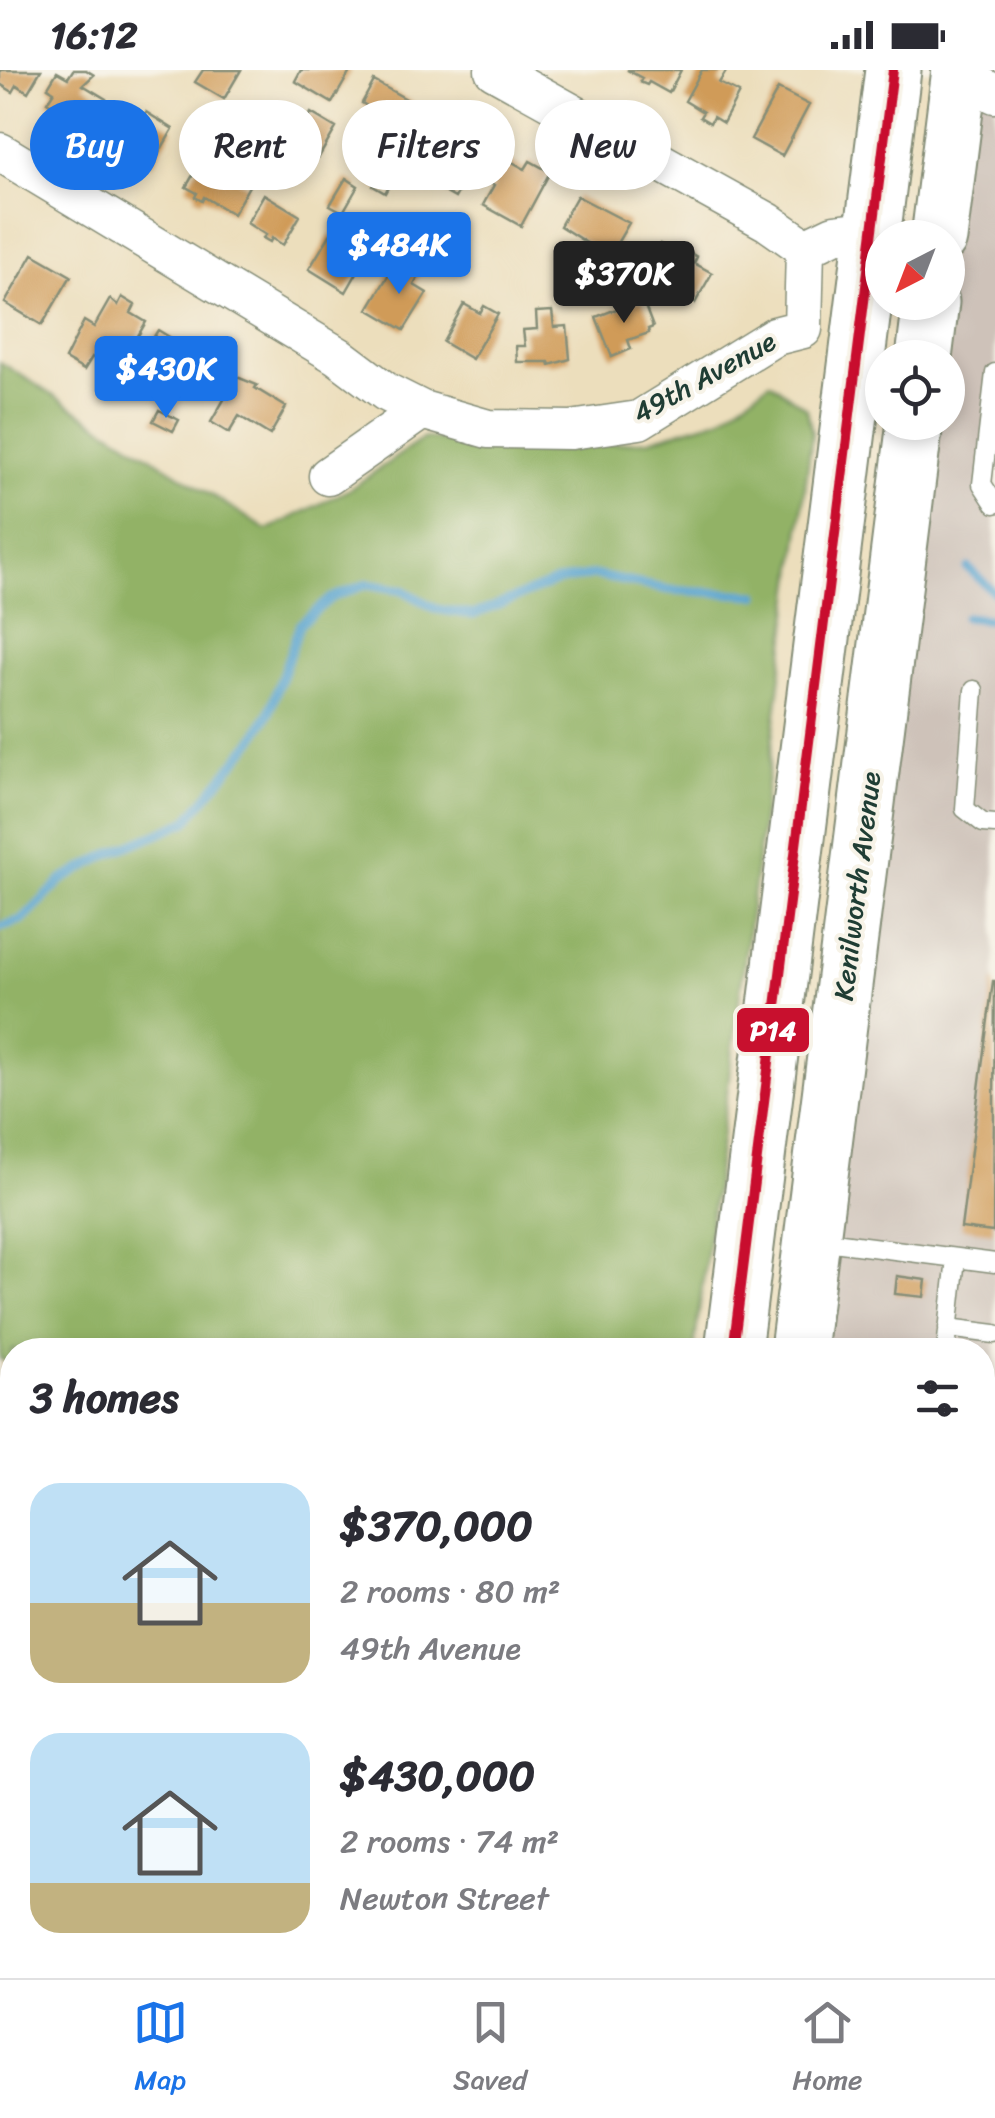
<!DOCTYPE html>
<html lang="en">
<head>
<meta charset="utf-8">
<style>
	:root { --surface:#fff; --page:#f2f2f3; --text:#2b2b33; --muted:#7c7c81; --line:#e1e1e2; --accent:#1a73e8 }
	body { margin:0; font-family:Sriracha,sans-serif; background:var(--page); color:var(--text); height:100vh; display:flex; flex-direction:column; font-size:38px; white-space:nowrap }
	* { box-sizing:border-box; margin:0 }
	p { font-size:32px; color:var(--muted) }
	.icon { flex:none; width:55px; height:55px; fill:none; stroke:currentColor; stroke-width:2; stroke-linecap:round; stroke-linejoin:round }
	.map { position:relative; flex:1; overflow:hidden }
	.sheet { position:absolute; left:0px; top:1268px; width:995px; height:642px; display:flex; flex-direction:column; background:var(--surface); border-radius:40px 40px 0 0; box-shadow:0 5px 15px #0003 }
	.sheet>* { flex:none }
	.top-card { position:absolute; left:30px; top:30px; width:935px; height:90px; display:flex; gap:20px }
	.needle { width:65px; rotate:222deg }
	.tools { position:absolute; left:865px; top:150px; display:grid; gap:20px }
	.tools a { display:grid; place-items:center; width:100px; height:100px; border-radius:50%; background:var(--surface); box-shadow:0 5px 15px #0003; font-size:50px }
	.price { position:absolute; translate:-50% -85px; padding:0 22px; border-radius:10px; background:var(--accent); color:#fff; font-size:32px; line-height:65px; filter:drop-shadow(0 2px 5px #0008) }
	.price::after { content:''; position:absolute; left:50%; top:60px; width:30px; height:22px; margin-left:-15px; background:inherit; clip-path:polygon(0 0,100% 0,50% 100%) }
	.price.current { background:#222; color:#fff }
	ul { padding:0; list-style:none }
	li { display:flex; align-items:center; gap:30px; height:250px; padding:0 30px }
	li span { display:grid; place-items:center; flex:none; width:280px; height:200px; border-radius:30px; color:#555 }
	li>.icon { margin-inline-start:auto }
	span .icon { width:120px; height:120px; fill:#fffc; stroke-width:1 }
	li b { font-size:42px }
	h2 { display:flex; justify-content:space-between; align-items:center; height:120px; padding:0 30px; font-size:42px }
	.tag { padding:0 35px; border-radius:45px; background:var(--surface); box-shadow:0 5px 15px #0003; font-size:35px; line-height:90px }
	.tag.current { background:var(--accent); color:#fff }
	.status { display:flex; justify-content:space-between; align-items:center; height:70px; padding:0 50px; background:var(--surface); direction:ltr }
	.status svg { height:28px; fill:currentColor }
	.tabs { display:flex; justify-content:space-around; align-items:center; height:140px; border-top:2px solid var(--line); background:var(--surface); font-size:28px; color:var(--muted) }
	.tabs a { display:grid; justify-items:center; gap:5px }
	.tabs .current { color:var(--accent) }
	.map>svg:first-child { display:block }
</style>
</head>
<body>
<div class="status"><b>16:12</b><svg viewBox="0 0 49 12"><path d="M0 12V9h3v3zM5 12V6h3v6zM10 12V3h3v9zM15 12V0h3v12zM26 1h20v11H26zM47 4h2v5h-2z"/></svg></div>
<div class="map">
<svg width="995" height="1908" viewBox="0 0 995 1908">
	<rect width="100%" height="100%" fill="#f7f3e8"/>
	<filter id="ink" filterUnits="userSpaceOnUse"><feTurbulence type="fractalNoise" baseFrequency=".01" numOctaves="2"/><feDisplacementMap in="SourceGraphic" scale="20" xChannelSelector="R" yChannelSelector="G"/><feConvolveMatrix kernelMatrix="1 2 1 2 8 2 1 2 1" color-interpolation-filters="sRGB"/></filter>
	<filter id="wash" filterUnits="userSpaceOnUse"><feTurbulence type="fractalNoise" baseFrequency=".0048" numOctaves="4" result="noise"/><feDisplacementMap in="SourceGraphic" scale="40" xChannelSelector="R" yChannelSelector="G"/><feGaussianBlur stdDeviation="2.25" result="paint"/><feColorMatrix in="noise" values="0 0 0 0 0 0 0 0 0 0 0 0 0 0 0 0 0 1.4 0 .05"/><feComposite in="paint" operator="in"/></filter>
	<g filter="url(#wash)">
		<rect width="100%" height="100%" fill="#ecdebc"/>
		<path fill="#cec2b9" d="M960 5 995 24V1908H714L716 1898H982V1280H798L915 353 948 352V168Z"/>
		<path fill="#92b266" stroke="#58784d" stroke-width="2.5" d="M0 292 267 460 350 419 424 368 533 381 649 370 720 349 770 312 807 339 812 364 694 1280H12V1294L0 1289Z"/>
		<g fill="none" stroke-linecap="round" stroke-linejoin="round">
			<path stroke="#55a2ce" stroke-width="9" d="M968 498 995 523
				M965 547 995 550
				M0 857 24 849 62 810 107 785 187 751 254 669 269 643 300 554 331 528 367 514 403 520 436 539 473 545 555 512 593 505 670 520 757 525"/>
		</g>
		<g id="blocks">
			<path fill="#d09b59" d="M0 0H41L28 22 17 15 13 22 0 14Z
				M73 0H86L94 5 83 15 106 29 89 58 78 51 75 55 69 51 71 47 47 32 54 21 48 17 57 2 68 8Z
				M203 0H241L224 29 195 12Z
				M301 0H351L332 33 295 11Z
				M627 0H681L669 23 649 12 647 15 640 12 642 8Z
				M702 0H727L719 13 739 23 723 53 713 47 710 53 700 47 703 42 685 31Z
				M374 11 415 34 393 73 379 66 374 74 358 64 372 39 362 33Z
				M778 19 809 35 782 86 751 69Z
				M146 42 173 59 152 95 135 85 132 89 123 79Z
				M311 43 336 58 319 87 293 72Z
				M447 55 484 75 455 128 418 107Z
				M217 64 233 74 230 78 243 85 231 106 249 116 233 144 204 127 202 131 195 127 197 123 186 117Z
				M498 84 525 99 530 91 550 102 521 156 483 135 494 115 484 109Z
				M386 92 398 99 385 123 373 116Z
				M346 108 358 116 343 142 330 135Z
				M264 124 300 146 283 175 272 168 270 172 263 168 266 165 247 153Z
				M577 126 629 153 609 187 560 156Z
				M330 165 366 187 346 222 309 199Z
				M660 174 684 187 687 181 697 187 694 193 712 203 695 233 658 212 664 200 651 192Z
				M33 184 71 206 42 255 5 233Z
				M408 192 422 201 414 215 427 223 404 260 368 239 391 201 400 207Z
				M122 227 135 235 131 243 146 252 117 302 92 287 84 300 65 289 84 251 94 257 110 229 118 235Z
				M637 231H643L653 257 648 259 649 263 628 270 631 279 612 287 596 247Z
				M464 234 480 243 484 236 498 244 472 289 443 272Z
				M552 241 554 257 567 256 570 289 550 295 549 292H517L516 276H525L523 260 537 259 536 242Z
				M158 260 189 279 191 275 207 289 189 317 185 315 179 325 170 319 166 325 131 304Z
				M237 307 257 315 255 318 286 337 270 365 239 346 229 363 211 352Z
				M159 340 179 350 173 361 153 351Z
				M993 911H995L993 1162 961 1158Z
				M897 1206 926 1210 924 1227 895 1224Z
				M993 1749H995V1882L982 1879V1798Z
				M215 1898H377L388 1900 386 1908H213Z
				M423 1898H487L485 1908H421Z
				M812 1898H838L879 1908H810Z"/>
		</g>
	</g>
	<g filter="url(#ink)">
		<use href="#blocks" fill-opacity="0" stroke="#868e78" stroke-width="2.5"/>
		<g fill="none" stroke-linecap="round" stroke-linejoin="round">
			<g stroke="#868e78" stroke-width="21">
				<path id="lane" d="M995 303 982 414 995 434
					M974 620 965 739 983 753 995 754
					M818 1170 995 1193
					M948 1258 995 1264
					M946 1280 956 1188
					M982 1496 995 1499
					M0 1575 12 1560
					M982 1593 995 1595
					M982 1734 995 1683
					M972 1898 990 1903 988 1908"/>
			</g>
			<g stroke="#868e78" stroke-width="41">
				<path id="street" d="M494 0 768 152 805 178 834 164 874 159
					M951 0 995 24
					M0 82 338 286 386 322 422 340
					M803 259 805 178
					M328 406 422 340 488 359 571 360 639 350 775 266 803 259"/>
			</g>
			<g stroke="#868e78" stroke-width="56">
				<path id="secondary" d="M0 1905 1 1908"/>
			</g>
			<g stroke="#868e78" stroke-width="59">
				<path id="primary" d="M939 168 960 0
					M924 288 931 232
					M733 1280 893 0
					M798 1280 915 352
					M651 1908 652 1898
					M714 1908 716 1898"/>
			</g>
			<use href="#lane" stroke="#fff" stroke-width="18"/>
			<use href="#street" stroke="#fff" stroke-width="38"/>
			<use href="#secondary" stroke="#fff" stroke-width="52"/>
			<use href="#primary" stroke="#fff" stroke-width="55"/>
			<g stroke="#f7f3e8" stroke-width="18">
				<path id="bus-1" d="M733 1280 893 0"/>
			</g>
			<use href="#bus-1" stroke="#c8102e" stroke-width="10"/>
		</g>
	</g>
	<g text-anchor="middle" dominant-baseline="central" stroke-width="8" stroke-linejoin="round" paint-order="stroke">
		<g font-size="28" fill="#1f3d34" stroke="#f7f3e8">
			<text transform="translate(704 307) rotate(-29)">49th Avenue</text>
			<text transform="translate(857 816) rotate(-83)">Kenilworth Avenue</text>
		</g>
	</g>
	<rect stroke="#f7f3e8" stroke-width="4" x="735" y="936" width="76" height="48" rx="10" fill="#c8102e"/>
	<g font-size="28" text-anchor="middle" font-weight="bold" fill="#fff">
		<text x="773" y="970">P14</text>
	</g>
</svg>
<div class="tools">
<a><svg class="needle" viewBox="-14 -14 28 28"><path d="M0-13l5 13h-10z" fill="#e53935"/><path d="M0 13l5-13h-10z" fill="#7c7c81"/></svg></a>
<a><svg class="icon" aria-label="locate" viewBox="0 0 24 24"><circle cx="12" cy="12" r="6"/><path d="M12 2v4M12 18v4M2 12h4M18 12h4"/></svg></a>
</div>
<b class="price" style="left:399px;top:227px">$484K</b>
<b class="price current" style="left:624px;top:256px">$370K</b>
<b class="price" style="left:166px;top:351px">$430K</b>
<div class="top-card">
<a class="tag current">Buy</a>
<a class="tag">Rent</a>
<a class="tag">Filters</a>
<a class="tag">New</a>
</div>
<section class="sheet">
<h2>3 homes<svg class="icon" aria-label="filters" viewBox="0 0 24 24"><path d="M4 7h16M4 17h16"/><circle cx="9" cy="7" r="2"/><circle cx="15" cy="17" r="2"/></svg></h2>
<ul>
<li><span style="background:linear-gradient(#bfe0f5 60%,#c2b280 0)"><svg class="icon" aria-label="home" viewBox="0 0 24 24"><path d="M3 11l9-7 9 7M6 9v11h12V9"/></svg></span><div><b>$370,000</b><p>2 rooms · 80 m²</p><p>49th Avenue</p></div></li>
<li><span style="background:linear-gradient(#bfe0f5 75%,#c2b280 0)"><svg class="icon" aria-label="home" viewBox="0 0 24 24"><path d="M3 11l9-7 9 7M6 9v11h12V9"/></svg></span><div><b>$430,000</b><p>2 rooms · 74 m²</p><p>Newton Street</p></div></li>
</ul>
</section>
</div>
<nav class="tabs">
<a class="current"><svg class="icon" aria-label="map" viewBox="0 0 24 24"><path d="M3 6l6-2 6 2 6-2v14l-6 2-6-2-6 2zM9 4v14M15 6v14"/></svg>Map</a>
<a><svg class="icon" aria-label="saved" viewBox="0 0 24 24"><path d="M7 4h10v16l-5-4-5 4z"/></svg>Saved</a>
<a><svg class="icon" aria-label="home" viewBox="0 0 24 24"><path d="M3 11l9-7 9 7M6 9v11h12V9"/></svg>Home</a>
</nav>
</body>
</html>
